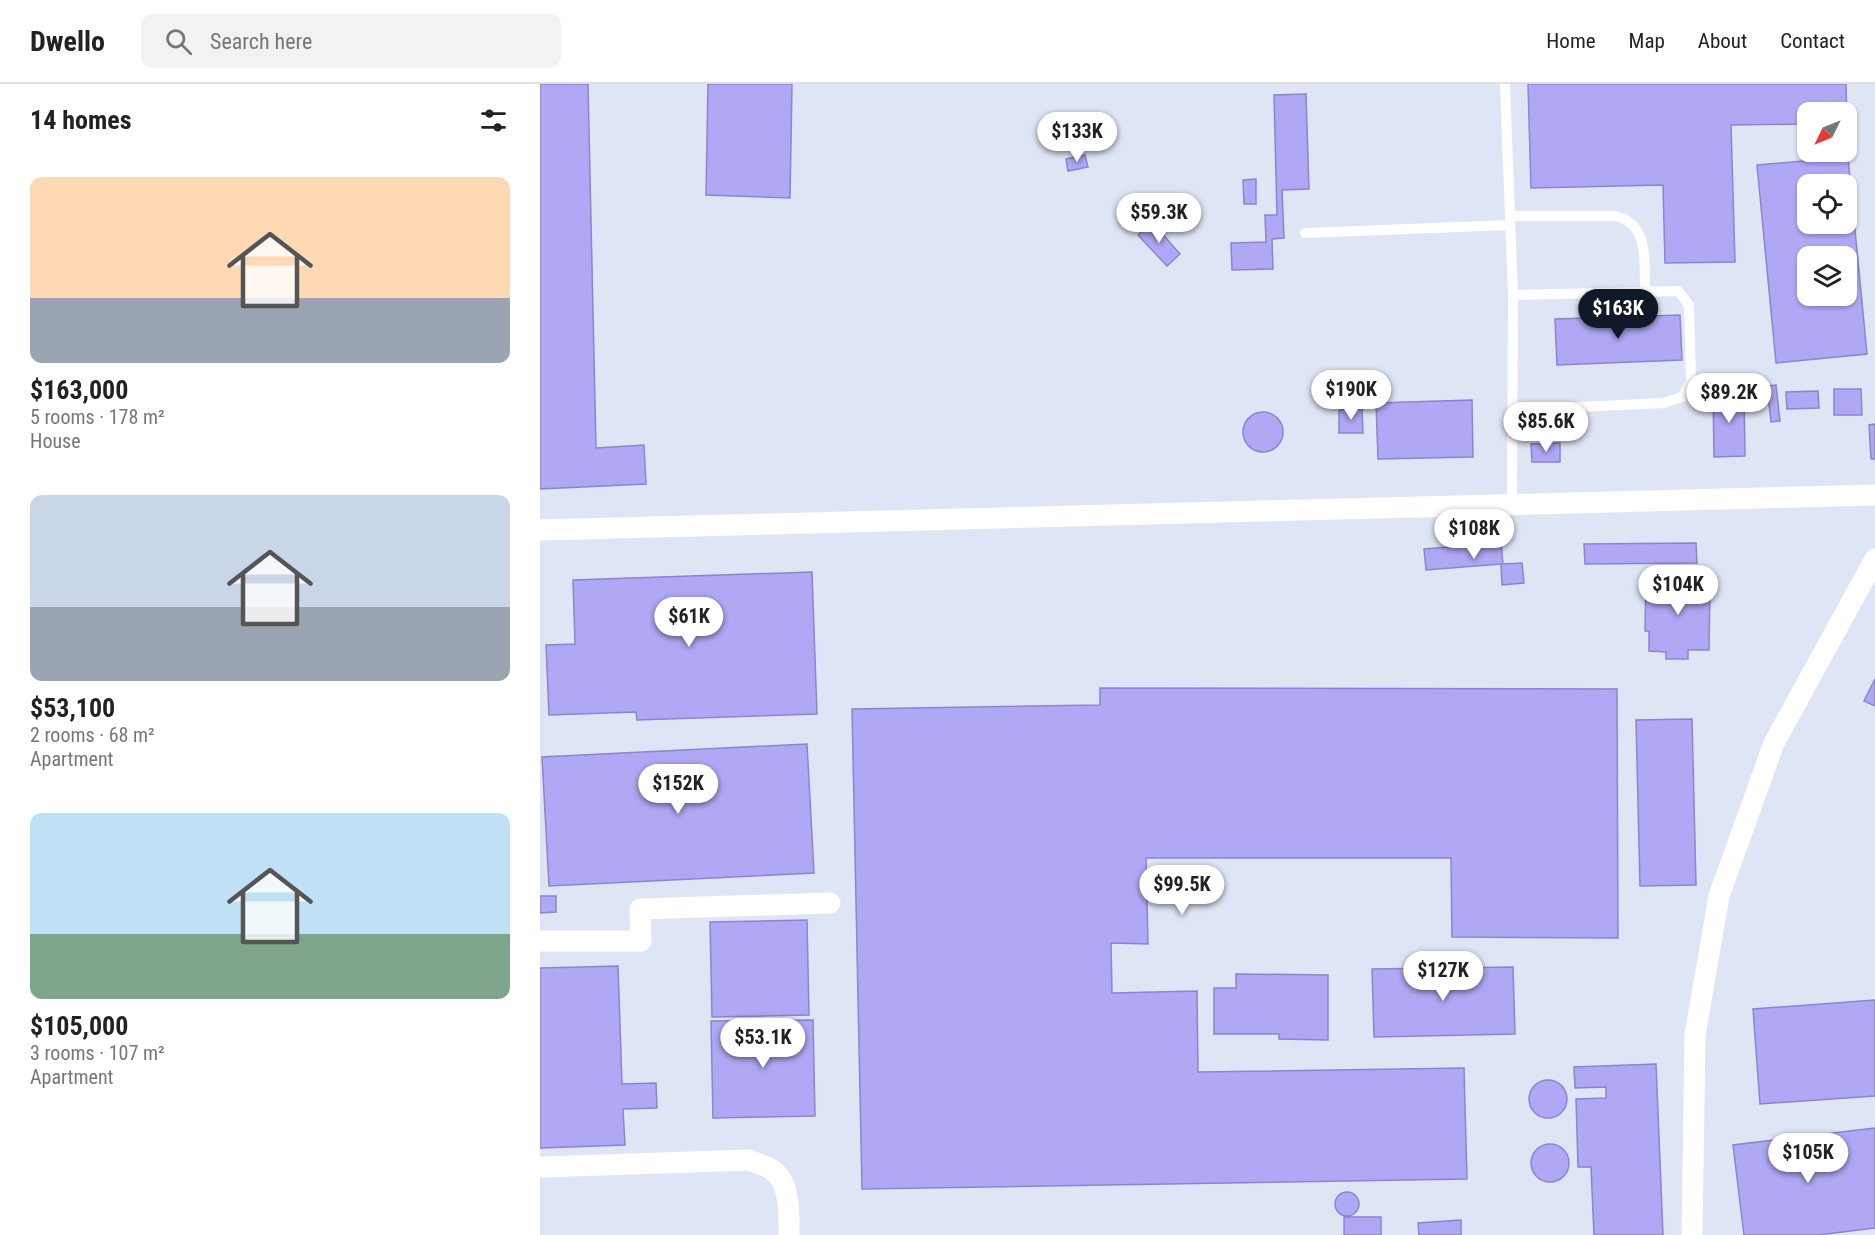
<!DOCTYPE html>
<html lang="en">
<head>
<meta charset="utf-8">
<style>
	:root { --surface:#fff; --page:#f2f2f2; --text:#222; --muted:#767676; --line:#e0e0e0; --accent:#111827 }
	body { margin:0; font-family:"Roboto Condensed",sans-serif; background:var(--page); color:var(--text); height:100vh; display:flex; flex-direction:column; font-size:22px; white-space:nowrap }
	* { box-sizing:border-box; margin:0 }
	p { font-size:20px; color:var(--muted) }
	.icon { flex:none; width:33px; height:33px; fill:none; stroke:currentColor; stroke-width:2; stroke-linecap:round; stroke-linejoin:round }
	.map { position:relative; flex:1; overflow:hidden }
	.panel { display:flex; flex-direction:column; background:var(--surface); width:540px }
	.panel>* { flex:none }
	.needle { width:39px; rotate:227deg }
	.buttons { position:absolute; left:1257px; top:18px; display:grid; gap:12px }
	.buttons a { display:grid; place-items:center; width:60px; height:60px; border-radius:12px; background:var(--surface); box-shadow:0 2px 4px #0004; font-size:30px }
	.price { position:absolute; translate:-50% -51px; padding:0 14px; border-radius:21px; background:#fff; color:#222; font-size:20px; line-height:39px; filter:drop-shadow(0 2px 3px #0008) }
	.price::after { content:''; position:absolute; left:50%; top:36px; width:18px; height:14px; margin-left:-9px; background:inherit; clip-path:polygon(0 0,100% 0,50% 100%) }
	.price.active { background:var(--accent); color:#fff }
	ul { padding:0; list-style:none }
	li { display:grid; align-content:center; gap:12px; height:318px; padding:0 30px }
	li span { display:grid; place-items:center; height:186px; border-radius:12px; color:#555 }
	li>.icon { margin-inline-start:auto }
	span .icon { width:108px; height:108px; fill:#fffc; stroke-width:1 }
	li b { font-size:26px }
	h2 { display:flex; justify-content:space-between; align-items:center; height:72px; padding:0 30px; font-size:26px }
	header { display:flex; align-items:center; gap:36px; box-sizing:border-box; height:84px; padding:0 30px; background:var(--surface); border-bottom:2px solid var(--line) }
	header strong { font-size:28px }
	nav { display:flex; gap:33px; margin-inline-start:auto; font-size:21px }
	.search { width:420px; height:54px; background:var(--page); display:flex; align-items:center; gap:15px; box-sizing:border-box; padding:0 21px; border-radius:12px; color:var(--muted); font-size:22px }
	main { display:flex; flex:1; min-height:0 }
	.map>svg:first-child { display:block }
</style>
</head>
<body>
<header>
<strong>Dwello</strong>
<div class="search"><svg class="icon" aria-label="search" viewBox="0 0 24 24"><circle cx="10" cy="10" r="6"/><path d="M15 15l6 6"/></svg>Search here</div>
<nav><a>Home</a><a>Map</a><a>About</a><a>Contact</a></nav>
</header>
<main>
<section class="panel">
<h2>14 homes<svg class="icon" aria-label="filters" viewBox="0 0 24 24"><path d="M4 7h16M4 17h16"/><circle cx="9" cy="7" r="2"/><circle cx="15" cy="17" r="2"/></svg></h2>
<ul>
<li><span style="background:linear-gradient(#ffd9b3 65%,#9aa5b1 0)"><svg class="icon" aria-label="home" viewBox="0 0 24 24"><path d="M3 11l9-7 9 7M6 9v11h12V9"/></svg></span><div><b>$163,000</b><p>5 rooms · 178 m²</p><p>House</p></div></li>
<li><span style="background:linear-gradient(#c9d6e8 60%,#9aa5b1 0)"><svg class="icon" aria-label="home" viewBox="0 0 24 24"><path d="M3 11l9-7 9 7M6 9v11h12V9"/></svg></span><div><b>$53,100</b><p>2 rooms · 68 m²</p><p>Apartment</p></div></li>
<li><span style="background:linear-gradient(#bfe0f5 65%,#7fa58c 0)"><svg class="icon" aria-label="home" viewBox="0 0 24 24"><path d="M3 11l9-7 9 7M6 9v11h12V9"/></svg></span><div><b>$105,000</b><p>3 rooms · 107 m²</p><p>Apartment</p></div></li>
</ul>
</section>
<div class="map">
<svg width="1335" height="1151" viewBox="0 0 1335 1151">
	<rect width="100%" height="100%" fill="#dee5f4"/>
	<path fill="#afa9f5" stroke="#8b85cd" stroke-width="1.5" fill-rule="evenodd" d="M0 0H48L56 364 104 361 106 400 0 405Z
		M168 0H252L250 114 166 111Z
		M988 0H1306L1307 39 1306 28H1268V40L1191 41 1195 178 1125 179 1123 101 991 104Z
		M766 10 769 105 742 106 744 154 732 155 733 185 692 186 691 159 726 158 725 131H737L734 11Z
		M545 71 548 83 528 87 526 75Z
		M1308 73 1327 270 1236 279 1217 81ZM1268 100H1306V140H1268ZM1268 172H1306V212H1268Z
		M716 95V120H704L703 96Z
		M599 122 609 134 594 146 584 135Z
		M612 138 640 170 627 182 598 151Z
		M1140 231 1142 276 1017 281 1015 235Z
		M1236 301 1240 337 1231 338 1227 302Z
		M1294 305H1321L1322 331H1294Z
		M1278 307 1279 324 1247 325 1246 308Z
		M1173 308H1204L1205 372 1174 373Z
		M932 316 933 373 838 375 836 319Z
		M822 325 823 349H799V326Z
		M703 348a20 20 0 1 1 40 0a20 20 0 1 1-40 0Z
		M1335 340V375H1331L1329 341Z
		M1020 359V378H992L991 360Z
		M961 459 963 480 982 479 984 499 962 501 961 480 886 486 884 465Z
		M1156 459 1157 479 1045 480 1044 460Z
		M272 488 277 630 97 636 96 628 9 631 6 561 35 560 33 496Z
		M1106 494 1170 495 1169 566H1148V575H1126V568L1109 567V547H1105Z
		M1335 595V622L1324 617Z
		M560 604 1077 605 1078 854 912 853 911 774H606L608 860 571 859 572 909 657 907 658 988 924 984 927 1095 322 1105 312 625 560 621Z
		M1152 635 1156 801 1100 802 1096 636Z
		M267 660 274 789 9 802 2 673Z
		M0 812H16V828L0 829Z
		M267 836 269 931 172 933 170 838Z
		M78 882 82 1000 116 999 117 1024 83 1025 85 1061 0 1064V884Z
		M973 883 975 950 834 953 832 885Z
		M696 890 788 891V956L739 955V950H674V904H696Z
		M1335 916V1012L1220 1020 1213 925Z
		M273 936 275 1032 173 1034 171 937Z
		M1116 980 1123 1151H1054L1051 1083H1038L1036 1015 1066 1014V1003L1035 1004 1034 983Z
		M989 1015a19 19 0 1 1 38 0a19 19 0 1 1-38 0Z
		M1335 1044V1144L1278 1151H1204L1193 1061Z
		M991 1079a19 19 0 1 1 38 0a19 19 0 1 1-38 0Z
		M795 1120a12 12 0 1 1 24 0a12 12 0 1 1-24 0Z
		M804 1133H841V1151H804Z
		M921 1136V1151H879L878 1139Z"/>
	<g fill="none" stroke-linecap="round" stroke-linejoin="round">
		<path stroke="#fff" stroke-width="10" d="M965 0 973 211 972 419
			M970 132H1075C1110 140 1104 178 1105 206
			M765 149 970 141
			M973 211 1138 207 1149 221 1151 297 1142 313 1124 319 974 326"/>
		<path stroke="#fff" stroke-width="21" d="M0 446 1335 411
			M0 857H101L100 825 290 819
			M4 1083 209 1076C215 1079 225 1081 231 1085 251 1098 249 1130 249 1151
			M1152 1151 1155 951 1179 812 1234 659 1335 475"/>
	</g>
</svg>
<div class="buttons">
<a><svg class="needle" viewBox="-14 -14 28 28"><path d="M0-13l5 13h-10z" fill="#e53935"/><path d="M0 13l5-13h-10z" fill="#767676"/></svg></a>
<a><svg class="icon" aria-label="locate" viewBox="0 0 24 24"><circle cx="12" cy="12" r="6"/><path d="M12 2v4M12 18v4M2 12h4M18 12h4"/></svg></a>
<a><svg class="icon" aria-label="layers" viewBox="0 0 24 24"><path d="M12 4l9 5-9 5-9-5zM3 14l9 5 9-5"/></svg></a>
</div>
<b class="price" style="left:537px;top:79px">$133K</b>
<b class="price" style="left:619px;top:160px">$59.3K</b>
<b class="price active" style="left:1078px;top:256px">$163K</b>
<b class="price" style="left:811px;top:337px">$190K</b>
<b class="price" style="left:1189px;top:340px">$89.2K</b>
<b class="price" style="left:1006px;top:369px">$85.6K</b>
<b class="price" style="left:934px;top:476px">$108K</b>
<b class="price" style="left:1138px;top:532px">$104K</b>
<b class="price" style="left:149px;top:564px">$61K</b>
<b class="price" style="left:138px;top:731px">$152K</b>
<b class="price" style="left:642px;top:832px">$99.5K</b>
<b class="price" style="left:903px;top:918px">$127K</b>
<b class="price" style="left:223px;top:985px">$53.1K</b>
<b class="price" style="left:1268px;top:1100px">$105K</b>
</div>
</main>
</body>
</html>
